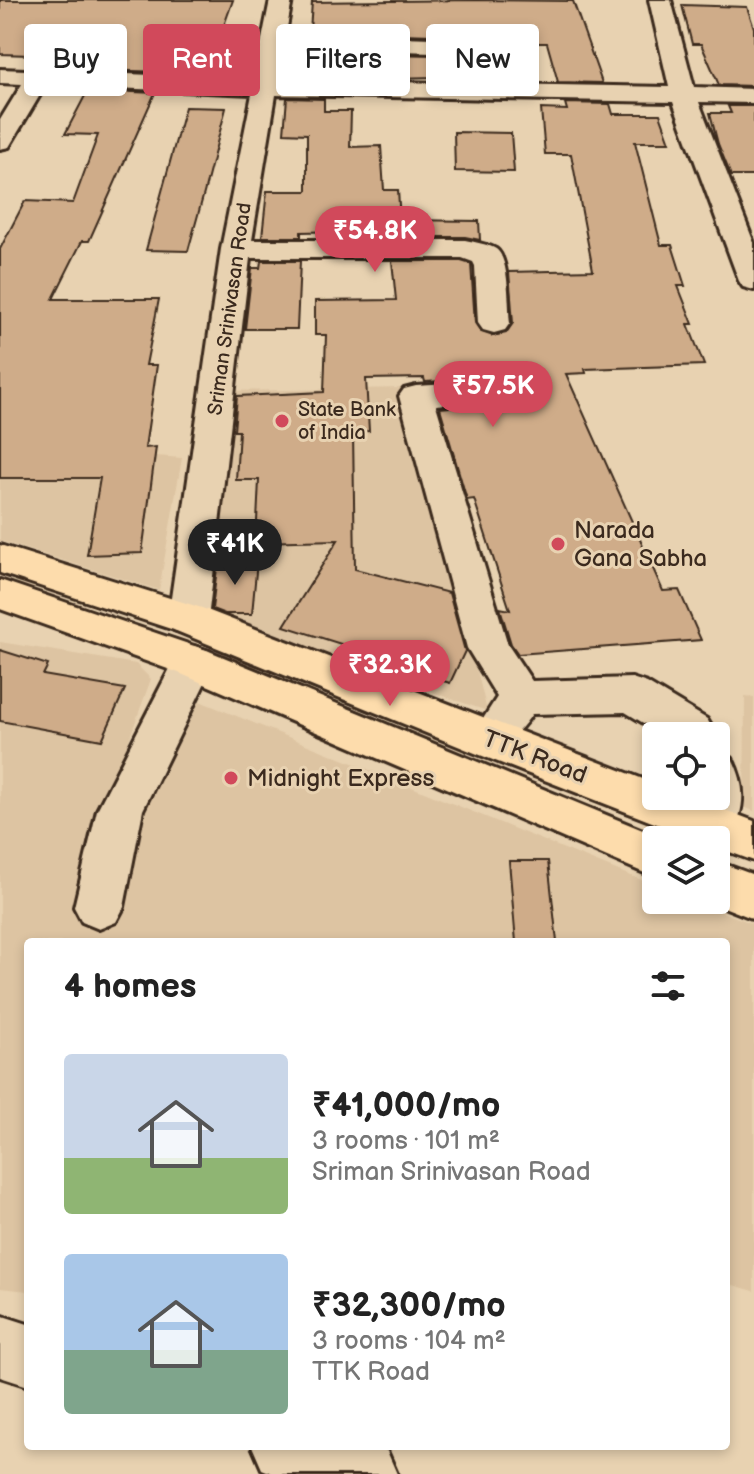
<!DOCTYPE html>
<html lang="en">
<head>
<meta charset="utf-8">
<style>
	:root { --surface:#fff; --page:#f2f2f2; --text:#222; --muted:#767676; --accent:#d1495b }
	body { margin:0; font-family:"Balsamiq Sans",sans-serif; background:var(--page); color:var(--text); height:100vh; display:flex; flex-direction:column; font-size:30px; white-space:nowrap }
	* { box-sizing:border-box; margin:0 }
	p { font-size:26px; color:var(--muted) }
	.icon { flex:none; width:44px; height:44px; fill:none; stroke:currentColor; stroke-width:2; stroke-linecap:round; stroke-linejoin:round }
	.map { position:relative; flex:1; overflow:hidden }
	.side { position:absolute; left:24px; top:938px; width:706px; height:512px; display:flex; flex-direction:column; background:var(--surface); border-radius:8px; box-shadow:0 4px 12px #0003 }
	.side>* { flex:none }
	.guide { position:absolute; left:24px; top:24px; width:706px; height:72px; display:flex; gap:16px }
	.controls { position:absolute; left:642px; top:722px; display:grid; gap:16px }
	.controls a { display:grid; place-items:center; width:88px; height:88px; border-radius:8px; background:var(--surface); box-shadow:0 4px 12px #0003; font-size:40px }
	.price { position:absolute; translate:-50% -68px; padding:0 18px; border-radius:28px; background:var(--accent); color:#fff; font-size:26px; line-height:52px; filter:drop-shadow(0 2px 4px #0008) }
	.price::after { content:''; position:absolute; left:50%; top:48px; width:24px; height:18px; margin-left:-12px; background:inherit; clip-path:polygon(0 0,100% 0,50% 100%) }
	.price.on { background:#222; color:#fff }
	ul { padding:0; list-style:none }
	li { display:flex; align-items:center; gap:24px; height:200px; padding:0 40px }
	li span { display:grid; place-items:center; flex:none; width:224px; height:160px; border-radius:8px; color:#555 }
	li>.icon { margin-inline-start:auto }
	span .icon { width:96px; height:96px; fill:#fffc; stroke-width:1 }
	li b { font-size:34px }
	h2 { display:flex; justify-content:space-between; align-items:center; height:96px; padding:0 40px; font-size:34px }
	.pill { padding:0 28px; border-radius:8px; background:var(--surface); box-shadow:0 4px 12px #0003; font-size:28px; line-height:72px }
	.pill.on { background:var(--accent); color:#fff }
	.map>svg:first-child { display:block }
</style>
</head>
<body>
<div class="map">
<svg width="754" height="1474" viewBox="0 0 754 1474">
	<rect width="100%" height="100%" fill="#e8d2b1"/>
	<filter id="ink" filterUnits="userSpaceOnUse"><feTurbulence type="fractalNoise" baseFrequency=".0125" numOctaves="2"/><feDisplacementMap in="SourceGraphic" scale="16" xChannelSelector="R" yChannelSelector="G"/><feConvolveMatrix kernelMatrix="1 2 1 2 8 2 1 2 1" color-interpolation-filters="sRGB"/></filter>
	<g filter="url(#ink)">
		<path fill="#ddc4a2" d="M407 388 487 711 210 616 223 391Z
			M0 444 182 458 159 590 0 541Z
			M0 642 136 664 151 679 114 781 132 817 192 698 656 886V900H690L754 924V1291L726 1283V942H28V1291L0 1288Z
			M745 696 754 697V811L744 807Z"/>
		<path fill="#cfac89" stroke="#3b2a1e" stroke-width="2" d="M0 0H233L222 31H233L221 72 172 55 164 72 99 70 101 65H88L92 57 0 54Z
			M476 0 573 1 602 83 558 82 547 43H446L432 35 310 31 312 2Z
			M682 5 747 7 754 28V86L719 85 701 44H692Z
			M290 50 325 51V78L288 77Z
			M391 54 433 55 436 77 393 78Z
			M88 90 155 93 89 241H82L53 299H159L146 365H157L145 448 156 447 142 553 87 555 100 478H0V249L25 201 73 203 98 135 65 134Z
			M287 98 324 99V111H351L350 147 381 146 384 190H398L400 220 479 221 480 240 465 237H391L390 230 301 232V237H262L267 191H307V134L284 133Z
			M565 103 610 104 613 114H660L670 142H635L661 245H672L685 286H678L693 324H688L704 365 585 369 586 373 566 374 663 591 679 590 701 640 518 654 511 644 500 608 510 610 474 499 467 500 440 408 529 399 534 388 528 380 515 377 425 382 424 378 366 379 369 431 353 432 355 569 449 593 465 651 450 683 373 660 376 655 284 626 338 540 256 542 259 480H236L239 431H234L237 396 324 392 326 335H315V301L396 300 392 261H461L471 264 475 323 481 332 493 336 506 333 513 323 509 272 593 270 571 154H545L541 109 567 110Z
			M728 106H754V176H731L718 144 710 113H731Z
			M185 107 226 108 204 193 188 251 146 250Z
			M454 132 511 133 514 172 455 171Z
			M261 261H300L297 329H245L252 268H260Z
			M218 560 257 561 252 614H225L212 609Z
			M0 650 48 665 43 675 125 689 102 740 0 721Z
			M509 861H548L557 942H516Z"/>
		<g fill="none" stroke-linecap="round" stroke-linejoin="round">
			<g stroke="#3b2a1e" stroke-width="6">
				<path id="minor" d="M270 0H292L286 33 432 38 440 40 444 45 440 50 432 52 284 47 279 80 669 87 649 0H671L694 87 754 89V103L699 102 754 243V290L743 287 739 281 673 102 276 95 252 240H465C474 242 488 244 496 249 510 259 508 307 510 323L505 330 494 333 483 330 478 323 475 266 473 262 462 258H250L208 619 202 630 188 634 174 630 168 619 221 249 252 94 46 85 9 147 0 149V120L22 84 0 83V69L254 79Z
					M515 380 527 383 532 390 527 397 436 405 508 645 532 681 632 678 647 683 707 719 717 736 716 738 665 736 625 712 532 714C519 733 511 742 488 734L481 722 497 697 467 648 399 396 404 389 416 386Z
					M194 646 209 651 215 662 143 810 124 907 116 922 99 929 82 922 74 907 97 810 179 651Z
					M716 753 732 758C747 788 745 809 730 839L716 844V840L698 839 691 825 698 796H716Z
					M0 1315 28 1324V1386L0 1377Z
					M252 1446H376L387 1451 397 1474H274L262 1469Z"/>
			</g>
			<g stroke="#3b2a1e" stroke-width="6">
				<path id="major" d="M0 545 202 608 656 784V796H688L754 821V861L716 847V840H698L475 753 174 630 0 573Z
					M0 580 209 651 667 840H656V878L179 673 0 609Z
					M716 861 754 875V919L706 900H716Z"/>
			</g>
			<use href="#minor" fill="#e8d2b1" fill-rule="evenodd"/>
			<use href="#major" fill="#fddcac" fill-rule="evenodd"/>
		</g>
	</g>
	<g fill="#d1495b" stroke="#e8d2b1" stroke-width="3">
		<circle cx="282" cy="421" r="8"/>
		<circle cx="558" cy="544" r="8"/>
		<circle cx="231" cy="778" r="8"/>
	</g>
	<g text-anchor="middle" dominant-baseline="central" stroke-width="6" stroke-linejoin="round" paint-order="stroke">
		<g font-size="20" fill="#3b2a1e" stroke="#e8d2b1">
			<text transform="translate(230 309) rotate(-82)">Sriman Srinivasan Road</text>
		</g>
		<g font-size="20" fill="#3b2a1e" stroke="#e8d2b1" text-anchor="start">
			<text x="298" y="410">State Bank<tspan x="298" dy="23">of India</tspan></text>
		</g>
		<g font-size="24" fill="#3b2a1e" stroke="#e8d2b1" text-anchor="start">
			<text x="574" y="530">Narada<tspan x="574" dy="28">Gana Sabha</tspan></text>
			<text x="247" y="778">Midnight Express</text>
		</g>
		<g font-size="24" fill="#3b2a1e" stroke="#e8d2b1">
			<text transform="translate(535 757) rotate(21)">TTK Road</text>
		</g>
	</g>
</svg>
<div class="controls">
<a><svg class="icon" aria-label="locate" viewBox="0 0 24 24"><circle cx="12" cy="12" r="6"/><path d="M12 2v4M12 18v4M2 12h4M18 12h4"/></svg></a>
<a><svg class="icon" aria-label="layers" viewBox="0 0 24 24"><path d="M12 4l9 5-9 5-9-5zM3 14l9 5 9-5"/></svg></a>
</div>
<b class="price" style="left:375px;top:274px">₹54.8K</b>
<b class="price" style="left:493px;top:429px">₹57.5K</b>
<b class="price on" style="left:235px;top:587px">₹41K</b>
<b class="price" style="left:390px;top:708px">₹32.3K</b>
<div class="guide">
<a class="pill">Buy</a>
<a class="pill on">Rent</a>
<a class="pill">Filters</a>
<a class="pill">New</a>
</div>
<section class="side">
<h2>4 homes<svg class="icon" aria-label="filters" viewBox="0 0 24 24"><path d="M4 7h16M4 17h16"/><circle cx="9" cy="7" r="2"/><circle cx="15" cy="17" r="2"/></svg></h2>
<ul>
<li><span style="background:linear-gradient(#c9d6e8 65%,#8fb573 0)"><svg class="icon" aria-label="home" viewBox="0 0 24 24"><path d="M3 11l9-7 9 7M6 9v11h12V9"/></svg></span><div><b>₹41,000/mo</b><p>3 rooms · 101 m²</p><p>Sriman Srinivasan Road</p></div></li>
<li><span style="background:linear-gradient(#a9c7e8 60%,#7fa58c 0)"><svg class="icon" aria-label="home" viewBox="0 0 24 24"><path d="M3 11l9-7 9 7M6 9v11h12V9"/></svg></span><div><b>₹32,300/mo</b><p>3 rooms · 104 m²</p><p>TTK Road</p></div></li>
</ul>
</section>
</div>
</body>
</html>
